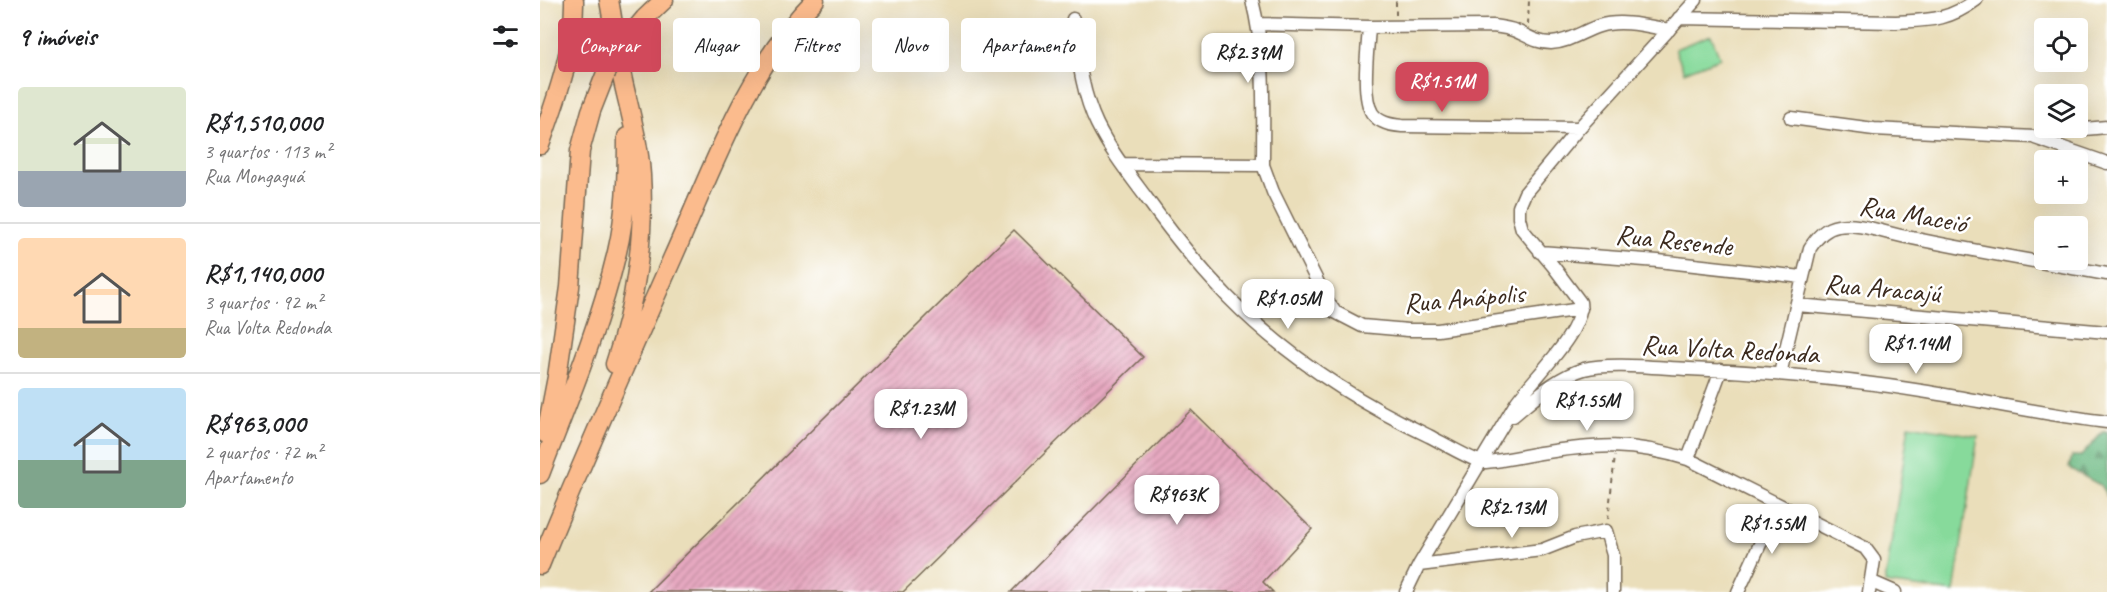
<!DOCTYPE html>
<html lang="pt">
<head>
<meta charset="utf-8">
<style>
	:root { --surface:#fff; --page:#f2f2f2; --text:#202124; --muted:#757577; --line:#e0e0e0; --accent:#d1495b }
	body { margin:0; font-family:Caveat,sans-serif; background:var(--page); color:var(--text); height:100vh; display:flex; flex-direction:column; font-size:22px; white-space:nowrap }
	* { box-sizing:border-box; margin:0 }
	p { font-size:20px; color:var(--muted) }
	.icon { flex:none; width:33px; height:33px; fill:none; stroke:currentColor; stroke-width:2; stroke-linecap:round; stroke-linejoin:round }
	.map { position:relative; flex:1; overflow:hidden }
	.sheet { display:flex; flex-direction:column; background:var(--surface); width:540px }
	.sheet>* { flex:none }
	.top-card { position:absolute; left:18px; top:18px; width:570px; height:54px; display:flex; gap:12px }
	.buttons { position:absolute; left:1494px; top:18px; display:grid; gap:12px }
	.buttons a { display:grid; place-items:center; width:54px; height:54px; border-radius:6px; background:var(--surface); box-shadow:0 6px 24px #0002; font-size:30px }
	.price { position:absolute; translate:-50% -51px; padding:0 14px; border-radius:12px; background:#fff; color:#222; font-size:20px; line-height:39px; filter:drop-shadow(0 2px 3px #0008) }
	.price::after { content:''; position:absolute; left:50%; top:36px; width:18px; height:14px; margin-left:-9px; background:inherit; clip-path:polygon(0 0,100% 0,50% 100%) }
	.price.current { background:var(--accent); color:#fff }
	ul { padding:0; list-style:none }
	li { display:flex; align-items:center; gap:18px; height:150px; padding:0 18px }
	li+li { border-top:2px solid var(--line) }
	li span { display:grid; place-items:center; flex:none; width:168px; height:120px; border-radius:6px; color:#555 }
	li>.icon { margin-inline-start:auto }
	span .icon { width:72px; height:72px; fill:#fffc; stroke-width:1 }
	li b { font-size:26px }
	h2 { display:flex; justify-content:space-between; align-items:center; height:72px; padding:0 18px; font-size:26px }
	.pill { padding:0 21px; border-radius:6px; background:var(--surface); box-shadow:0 6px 24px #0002; font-size:21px; line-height:54px }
	.pill.current { background:var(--accent); color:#fff }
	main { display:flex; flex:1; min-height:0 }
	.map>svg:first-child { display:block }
</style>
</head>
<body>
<main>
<section class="sheet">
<h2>9 imóveis<svg class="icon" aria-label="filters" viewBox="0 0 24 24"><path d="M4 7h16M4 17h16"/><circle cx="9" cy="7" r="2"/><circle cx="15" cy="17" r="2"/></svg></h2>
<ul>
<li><span style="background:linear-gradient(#dfe7d0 70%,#9aa5b1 0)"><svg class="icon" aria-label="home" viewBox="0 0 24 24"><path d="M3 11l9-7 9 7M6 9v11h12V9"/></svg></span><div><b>R$1,510,000</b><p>3 quartos · 113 m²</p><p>Rua Mongaguá</p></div></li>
<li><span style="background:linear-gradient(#ffd9b3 75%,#c2b280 0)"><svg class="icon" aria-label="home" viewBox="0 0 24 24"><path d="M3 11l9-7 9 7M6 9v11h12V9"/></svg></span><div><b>R$1,140,000</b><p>3 quartos · 92 m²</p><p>Rua Volta Redonda</p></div></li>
<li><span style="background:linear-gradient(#bfe0f5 60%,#7fa58c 0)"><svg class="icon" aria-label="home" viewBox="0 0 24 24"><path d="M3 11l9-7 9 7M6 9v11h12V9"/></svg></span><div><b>R$963,000</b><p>2 quartos · 72 m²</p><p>Apartamento</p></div></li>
</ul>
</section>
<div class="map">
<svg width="1567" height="592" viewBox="0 0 1567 592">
	<defs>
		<pattern id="forest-firs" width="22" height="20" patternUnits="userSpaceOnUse" patternTransform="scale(1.5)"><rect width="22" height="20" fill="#6dba83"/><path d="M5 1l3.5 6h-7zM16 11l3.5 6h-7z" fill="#5b976b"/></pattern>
		<pattern id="building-hatch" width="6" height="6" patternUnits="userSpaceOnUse" patternTransform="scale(1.5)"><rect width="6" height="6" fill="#e7a9c1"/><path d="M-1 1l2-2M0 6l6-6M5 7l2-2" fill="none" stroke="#bc8a9c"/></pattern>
	</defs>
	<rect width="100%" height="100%" fill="#fff"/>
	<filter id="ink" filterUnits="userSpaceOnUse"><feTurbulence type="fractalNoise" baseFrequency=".0167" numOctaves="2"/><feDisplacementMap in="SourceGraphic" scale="12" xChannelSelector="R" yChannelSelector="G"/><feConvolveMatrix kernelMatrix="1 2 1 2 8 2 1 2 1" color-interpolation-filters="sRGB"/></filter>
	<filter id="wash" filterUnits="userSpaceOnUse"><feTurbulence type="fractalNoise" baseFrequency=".008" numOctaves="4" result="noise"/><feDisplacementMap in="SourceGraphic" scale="24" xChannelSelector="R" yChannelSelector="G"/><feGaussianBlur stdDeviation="1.35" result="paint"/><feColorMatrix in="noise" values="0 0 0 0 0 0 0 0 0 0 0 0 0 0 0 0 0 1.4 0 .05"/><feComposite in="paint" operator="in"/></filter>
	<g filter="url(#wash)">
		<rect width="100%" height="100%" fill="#eadeba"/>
		<path fill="url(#forest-firs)" stroke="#547250" stroke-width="1.5" d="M1563 432H1567V496L1560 485 1529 468 1532 456H1541Z"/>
		<path fill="#87da9b" stroke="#61825c" stroke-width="1.5" d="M1171 35 1180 58 1144 72 1135 49Z
			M1369 425 1438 436 1414 592 1345 583Z"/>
		<g id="blocks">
			<path fill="url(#building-hatch)" d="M474 230 603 357 363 592H108Z
				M651 410 772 529 723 582 733 592H471Z"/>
		</g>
	</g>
	<g filter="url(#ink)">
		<use href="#blocks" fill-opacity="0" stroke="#786955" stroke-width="1.5"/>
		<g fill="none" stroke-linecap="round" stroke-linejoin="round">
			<g stroke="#786955" stroke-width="15">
				<path id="minor" d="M712 0C726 54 723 110 723 165
					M1139 18 1356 22C1389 20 1408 21 1436 0
					M533 19C538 54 541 91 557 124 570 150 588 173 605 196 630 231 658 266 688 297 745 355 817 402 889 436 901 442 931 460 942 462 951 463 989 455 1000 453 1057 444 1092 442 1148 459L1325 548 1334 560 1329 592
					M718 24 829 27 953 26C961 27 969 28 976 31 988 36 997 43 1011 43 1029 42 1043 31 1059 26 1081 19 1107 26 1129 30
					M829 27C828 48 821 95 832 113 839 123 851 125 862 126L1039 128
					M1251 118 1334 129 1494 137 1533 130 1567 127
					M1495 138 1567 163
					M582 164 723 165 733 192 787 301 795 312 822 326 868 330H898L1041 309
					M1000 252 1118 261 1262 277
					M1257 305 1567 332
					M1240 374 1270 248C1277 237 1285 228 1298 226 1318 222 1347 234 1367 237 1433 251 1500 262 1567 274
					M973 416C995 398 1017 377 1044 369 1069 362 1121 368 1149 369 1229 372 1308 379 1388 392 1448 402 1507 415 1567 422
					M1148 459 1181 370
					M879 565 1002 550 1035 537 1066 531 1073 555V592
					M1332 582 1355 592
					M866 592 879 565 976 403C993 378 1045 331 1040 302L1013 266 982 229 979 218V207L985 193 1039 128 1156 0
					M1198 592 1238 505"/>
			</g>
			<g stroke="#786955" stroke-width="21">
				<path id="highway" d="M69 0C74 27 77 54 83 81 90 112 99 143 101 175 105 238 95 305 75 364
					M105 18 124 0
					M0 145C16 100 35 49 34 0
					M6 434 17 377 30 287 40 151 51 111 66 73
					M0 474C28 401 59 328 77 252 86 214 87 175 87 137
					M0 565C42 461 88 359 133 257 172 170 207 68 275 0"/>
			</g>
			<path stroke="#786955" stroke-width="2" stroke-dasharray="4.5 4.5" stroke-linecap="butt" d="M856 15V0
				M988 24 989 0
				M1068 519 1075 456"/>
			<use href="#minor" stroke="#fff" stroke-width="12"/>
			<use href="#highway" stroke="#fbbb8d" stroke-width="18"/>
			<g stroke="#786955" stroke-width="21" stroke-linecap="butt">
				<path id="highway-bridge" d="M66 73 84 43 105 18"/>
			</g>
			<use href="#highway-bridge" stroke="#fbbb8d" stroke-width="18"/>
		</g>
	</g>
	<g text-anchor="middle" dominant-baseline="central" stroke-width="5" stroke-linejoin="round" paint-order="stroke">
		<g font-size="28" fill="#3b2a1e" stroke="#fff">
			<text transform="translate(1373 214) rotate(10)">Rua Maceió</text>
			<text transform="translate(1134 240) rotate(6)">Rua Resende</text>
			<text transform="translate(1342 288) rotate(5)">Rua Aracajú</text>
			<text transform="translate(924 298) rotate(-5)">Rua Anápolis</text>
			<text transform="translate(1190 349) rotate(3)">Rua Volta Redonda</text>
		</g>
	</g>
</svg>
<div class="buttons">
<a><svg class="icon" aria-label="locate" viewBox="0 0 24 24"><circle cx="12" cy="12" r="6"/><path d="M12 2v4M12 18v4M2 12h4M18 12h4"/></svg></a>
<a><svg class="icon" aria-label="layers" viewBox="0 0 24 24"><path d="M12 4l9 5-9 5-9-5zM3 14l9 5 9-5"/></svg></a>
<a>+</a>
<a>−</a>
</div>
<b class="price" style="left:708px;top:84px">R$2.39M</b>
<b class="price current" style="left:902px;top:113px">R$1.51M</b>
<b class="price" style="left:748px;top:330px">R$1.05M</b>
<b class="price" style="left:1376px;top:375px">R$1.14M</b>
<b class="price" style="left:1047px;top:432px">R$1.55M</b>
<b class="price" style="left:381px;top:440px">R$1.23M</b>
<b class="price" style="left:637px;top:526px">R$963K</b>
<b class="price" style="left:972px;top:539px">R$2.13M</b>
<b class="price" style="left:1232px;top:555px">R$1.55M</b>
<div class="top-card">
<a class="pill current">Comprar</a>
<a class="pill">Alugar</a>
<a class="pill">Filtros</a>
<a class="pill">Novo</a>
<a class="pill">Apartamento</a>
</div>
</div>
</main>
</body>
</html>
